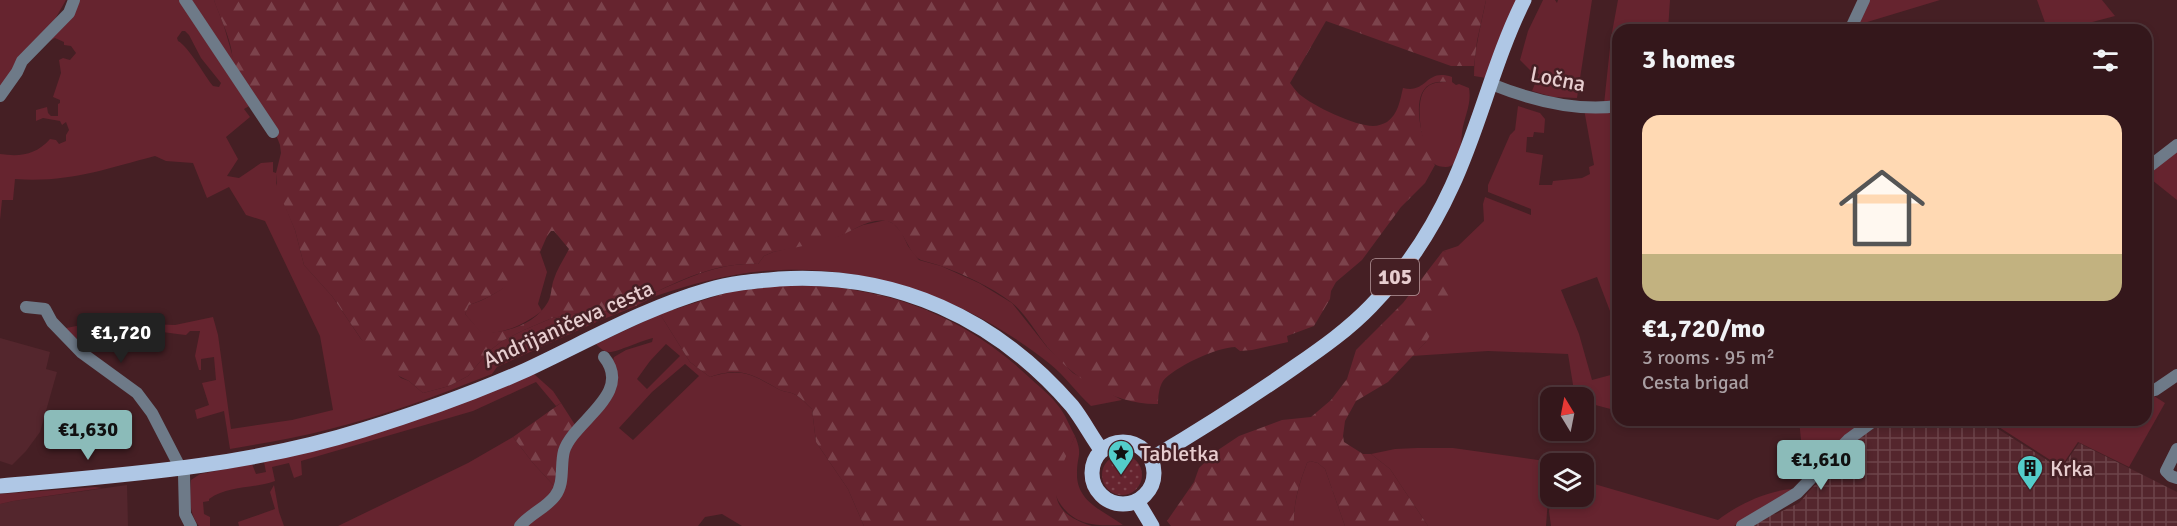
<!DOCTYPE html>
<html lang="en">
<head>
<meta charset="utf-8">
<style>
	:root { --surface:#34171b; --page:#3c2024; --text:#f1f3f6; --muted:#a99fa3; --line:#4e363a; --accent:#8bbbb9 }
	body { margin:0; font-family:Signika,sans-serif; background:var(--page); color:var(--text); height:100vh; display:flex; flex-direction:column; font-size:22px; white-space:nowrap }
	* { box-sizing:border-box; margin:0 }
	p { font-size:20px; color:var(--muted) }
	.icon { flex:none; width:33px; height:33px; fill:none; stroke:currentColor; stroke-width:2; stroke-linecap:round; stroke-linejoin:round }
	.map { position:relative; flex:1; overflow:hidden }
	.sheet { position:absolute; left:1612px; top:24px; width:540px; height:402px; display:flex; flex-direction:column; background:var(--surface); border-radius:18px; box-shadow:0 3px 9px #0003,0 0 0 2px var(--line) }
	.sheet>* { flex:none }
	.needle { width:39px; rotate:350deg }
	.controls { position:absolute; left:1540px; top:387px; display:grid; gap:12px }
	.controls a { display:grid; place-items:center; width:54px; height:54px; border-radius:12px; background:var(--surface); box-shadow:0 3px 9px #0003,0 0 0 2px var(--line); font-size:30px }
	.price { position:absolute; translate:-50% -51px; padding:0 14px; border-radius:6px; background:var(--accent); color:#111; font-size:20px; line-height:39px; filter:drop-shadow(0 2px 3px #0008) }
	.price::after { content:''; position:absolute; left:50%; top:36px; width:18px; height:14px; margin-left:-9px; background:inherit; clip-path:polygon(0 0,100% 0,50% 100%) }
	.price.current { background:#222; color:#fff }
	ul { padding:0; list-style:none }
	li { display:grid; align-content:center; gap:12px; height:318px; padding:0 30px }
	li span { display:grid; place-items:center; height:186px; border-radius:18px; color:#555 }
	li>.icon { margin-inline-start:auto }
	span .icon { width:108px; height:108px; fill:#fffc; stroke-width:1 }
	li b { font-size:26px }
	h2 { display:flex; justify-content:space-between; align-items:center; height:72px; padding:0 30px; font-size:26px }
	.map>svg:first-child { display:block }
</style>
</head>
<body>
<div class="map">
<svg width="2177" height="526" viewBox="0 0 2177 526">
	<defs>
		<pattern id="industrial-grid" width="8" height="8" patternUnits="userSpaceOnUse" patternTransform="scale(1.5)"><rect width="8" height="8" fill="#54262d"/><path d="M0 4h8M4 0v8" fill="none" stroke="#6d444a"/></pattern>
		<pattern id="forest-firs" width="22" height="20" patternUnits="userSpaceOnUse" patternTransform="scale(1.5)"><rect width="22" height="20" fill="#66242f"/><path d="M5 1l3.5 6h-7zM16 11l3.5 6h-7z" fill="#7c434c"/></pattern>
		<pattern id="garden-dots" width="8" height="8" patternUnits="userSpaceOnUse" patternTransform="scale(1.5)"><rect width="8" height="8" fill="#66242f"/><path d="M2 2h.1M6 6h.1" fill="none" stroke="#7c434c" stroke-width="1.8" stroke-linecap="round"/></pattern>
	</defs>
	<rect width="100%" height="100%" fill="#451f24"/>
	<path fill="#54262d" d="M0 338 50 352 46 369 57 372 40 432 26 451 12 465 0 461Z
		M127 485 128 526H0V504L13 501Z"/>
	<path fill="url(#industrial-grid)" d="M1884 420H1984L2061 469 2079 443 2177 492V526H1749L1772 514H1776L1799 503 1842 454 1864 433Z"/>
	<path fill="#66242f" fill-rule="evenodd" d="M0 0H66L47 33 0 87Z
		M71 0H184L253 104 244 109 250 117 226 137 238 159 227 176 239 178 261 163 273 162V172L276 173V183L295 230 304 265 332 296 361 339 401 378 409 381 423 393 449 386 468 376 488 352 502 341 524 330 552 318 583 312 610 311 630 302 636 306 599 321 497 367 492 374C439 395 386 415 330 429 297 438 264 443 230 449L224 411 197 419 195 410 209 405 202 383 216 380 214 357 201 359V370H199L195 356 200 331H190L186 335C159 332 115 325 89 334 85 336 82 340 79 344L56 330 97 322 175 325 213 317 218 335 231 429 292 420 333 410 320 336 265 221 246 215 229 187 207 198 193 163 166 161 155 156C105 169 68 183 15 179L13 200H2L0 220V154C20 157 36 155 50 139L56 140 59 144 66 141V135L69 130 66 122 62 125 60 121 43 118 36 121V110L47 107 48 113 51 116H58V104L60 103V100L53 97 61 73 59 60 63 58 70 60 76 53 71 46 64 45V42L55 38 46 43ZM182 31H185L189 35 201 58 221 83 219 87 213 86C204 75 189 47 178 41L177 38Z
		M191 0H214L224 26 234 61 231 67Z
		M1486 0H1517L1486 78 1474 76C1474 50 1481 25 1486 0Z
		M1543 0H1555L1557 3 1558 0H1592L1577 98 1553 97 1532 91 1539 74 1531 71 1520 60 1528 31Z
		M1618 0H1670L1668 30H1618V104H1604L1611 38Z
		M1866 0H1940L1854 26Z
		M2037 0H2102L2115 16 2062 30H2042L2047 28Z
		M1452 82 1456 85 1459 84 1469 88C1472 105 1464 116 1462 133 1461 144 1460 167 1446 167 1441 167 1437 166 1433 163 1422 150 1413 101 1426 88 1433 81 1443 82 1452 82Z
		M1518 106 1540 113 1545 119 1544 133 1534 132 1533 137H1527L1526 152 1543 155 1539 185H1552L1553 181 1582 178 1590 174 1589 167 1594 165 1584 109 1614 110 1615 119H1618V319H1613L1597 277 1561 290 1579 334 1592 380 1618 373V411L1584 402V398L1575 397 1568 354 1488 351 1412 356 1426 342 1446 252 1443 251 1458 246 1484 221 1483 204 1485 197 1531 215V209L1488 192V185L1510 135 1515 130Z
		M2177 148V200L2147 176 2146 173Z
		M886 220 894 224 902 233 908 246 919 260 941 266 979 283 1012 303 1047 347 1073 373 1122 400 1091 406C1077 393 1065 376 1050 364 974 303 879 266 781 270 737 271 694 283 653 297L654 293C687 278 721 262 758 264L764 256 773 252 836 237 863 225Z
		M540 252 547 272 538 304 542 311C523 325 506 333 482 334L465 314 469 305C498 296 521 276 540 252Z
		M660 314 690 362 710 377C742 367 753 375 780 390 785 392 790 392 794 394 801 397 806 404 812 409L816 442 848 489 864 526H742L722 514 705 517 698 526H522L554 502 566 453 598 411 614 357 626 350 652 342 653 338C643 340 615 353 609 352 604 352 600 348 596 344ZM666 344 680 356 647 389 637 379 650 361ZM685 364 699 376 633 440 619 428 652 392Z
		M534 374 553 391 561 403 556 406 536 382 473 411 301 461 302 475 294 478 289 463 272 467 275 481C253 489 229 485 209 499V501L203 502 204 514 210 517V526H199C188 512 190 497 191 480L200 474 252 464 256 474 266 472 264 462Z
		M2154 396 2165 403 2129 467 2078 442 2061 467 1988 420H2146L2147 397Z
		M1799 420H1869L1813 471 1804 469Z
		M1075 436C1083 455 1077 455 1077 473 1076 502 1104 511 1123 525 1097 526 1076 526 1061 505 1056 498 1054 492 1055 483 1057 470 1069 449 1075 436Z
		M513 437 533 463 557 489 516 526H338L468 463Z
		M1417 448H1453L1559 463 1551 464V490L1548 499 1546 526H1428L1390 469 1371 454 1395 449Z
		M1310 461 1318 463 1325 469 1345 526H1294C1293 504 1299 484 1307 463Z
		M1584 481 1718 520C1739 504 1766 491 1792 489L1789 493 1734 526H1551L1549 511 1552 497 1584 496Z
		M274 485 279 512 284 526H239L238 522 275 509 270 492Z
		M95 487 102 488 13 501 0 504V494Z"/>
	<path fill="url(#forest-firs)" fill-rule="evenodd" d="M214 0H1486L1477 41 1474 66H1451L1326 21 1290 83C1293 87 1296 91 1299 94 1313 106 1355 126 1373 126 1378 126 1383 124 1387 122 1398 114 1400 101 1403 88 1428 94 1425 68 1452 77V82C1447 82 1439 81 1433 83 1406 92 1424 149 1435 165L1425 183 1401 207 1362 260 1336 282 1331 291 1330 299 1314 326 1287 336 1288 342 1252 350 1240 351 1235 347C1218 347 1174 367 1163 381 1159 387 1158 397 1158 404 1114 405 1072 378 1045 344 1035 331 1024 312 1011 302 990 286 963 274 938 265 933 263 926 262 921 260 908 255 903 223 886 221 868 218 850 233 835 238 815 244 793 248 773 252L764 256 758 264C721 262 687 277 654 293L653 297 636 306 630 302 610 311 583 312 552 318 524 330 502 341 488 352 468 376 449 386 423 393 409 381 393 373 372 355 332 296 304 265 295 230 277 188 276 173 281 153 280 145 275 132 231 67C238 52 219 16 214 0ZM551 231H554L569 249C564 259 557 269 554 279 551 286 552 295 548 302 535 325 506 333 482 333L465 314 469 305C494 297 527 276 540 252 544 244 545 238 551 231Z
		M1443 251 1446 252 1452 267 1448 306 1426 342 1388 382 1356 401 1345 421 1343 436 1344 442 1363 454H1371L1390 469 1428 526H1345L1325 469 1318 463 1310 461 1307 463C1299 484 1293 503 1294 526H1171L1167 521 1194 482 1199 468 1218 450 1239 436 1282 420 1311 417 1331 400 1347 379 1356 350 1403 303Z
		M786 285C811 286 835 286 859 291 925 302 983 333 1031 379 1041 388 1052 397 1060 408 1066 416 1070 427 1075 436 1059 474 1035 509 1092 526H864L848 489 816 442 812 409C806 404 801 397 794 394 790 392 785 392 780 390 753 375 742 366 710 377L690 362 660 314 729 292Z
		M561 403 577 428 557 489 533 463 513 437Z"/>
	<path fill="url(#garden-dots)" d="M1102 475a20 20 0 1 1 40 0a20 20 0 1 1-40 0Z"/>
	<g fill="none" stroke-linecap="round" stroke-linejoin="round">
		<path stroke="#6e7a88" stroke-width="12" d="M185 0 273 132
			M1850 30 1864 0
			M1491 84C1531 100 1575 112 1618 106
			M0 96 17 72 22 61 69 13 74 0
			M2146 169 2177 145
			M26 307 45 309 52 322 82 353 137 393 152 413 184 475 185 514 191 526
			M2146 392 2155 390 2177 375
			M2177 449 2166 471 2171 476 2177 478
			M520 526C530 514 546 508 555 496 565 483 560 466 564 451 573 421 634 394 604 357
			M1742 526 1797 493 1849 439 1875 420"/>
		<path stroke="#afc7e5" stroke-width="15" d="M1092 473a31 31 0 1 1 62 0a31 31 0 1 1-62 0Z
			M1151 459C1200 430 1249 399 1296 366 1322 348 1349 329 1371 306 1404 272 1432 230 1452 186 1480 126 1494 60 1524 0
			M0 486C121 475 246 467 363 430 418 413 474 393 526 370 586 342 645 308 708 290 731 283 756 281 779 279 896 272 996 318 1072 406 1083 420 1091 436 1102 451
			M1137 501 1152 526"/>
	</g>
	<defs>
		<g id="sight-pin" transform="scale(1.35)"><path d="M0 17L-7.5 6A9.5 9.5 0 1 1 7.5 6Z" fill="#53cdca" stroke="#451f24"/><path d="M0-6L1.8-2.2L6-1.7L2.9 1.2L3.7 5.4L0 3.3L-3.7 5.4L-2.9 1.2L-6-1.7L-1.8-2.2Z" fill="#111"/></g>
		<g id="building-pin" transform="scale(1.35)"><path d="M0 17L-7.5 6A9.5 9.5 0 1 1 7.5 6Z" fill="#53cdca" stroke="#451f24"/><path d="M-4-6H4V6H1V3H-1V6H-4ZM-2.5-4.3h1.7v1.8h-1.7ZM.8-4.3h1.7v1.8H.8ZM-2.5-1h1.7V.8h-1.7ZM.8-1h1.7V.8H.8Z" fill="#111"/></g>
	</defs>
	<g fill-rule="evenodd">
		<use href="#sight-pin" x="1121" y="453"/>
		<use href="#building-pin" x="2030" y="468"/>
	</g>
	<g text-anchor="middle" dominant-baseline="central" stroke-width="5" stroke-linejoin="round" paint-order="stroke">
		<rect fill="#451f24" stroke="#b6999c" stroke-width="1.5" x="1371" y="259" width="48" height="36" rx="4.5"/>
		<g font-size="21" font-weight="bold" fill="#e7cdcf">
			<text x="1395" y="277">105</text>
		</g>
		<g font-size="22" fill="#e7cdcf" stroke="#451f24">
			<text transform="translate(1558 79) rotate(11)">Ločna</text>
			<text transform="translate(568 324) rotate(-24)">Andrijaničeva cesta</text>
		</g>
		<g font-size="22" fill="#e7cdcf" stroke="#451f24" text-anchor="start">
			<text x="1140" y="453">Tabletka</text>
			<text x="2050" y="468">Krka</text>
		</g>
	</g>
</svg>
<div class="controls">
<a><svg class="needle" viewBox="-14 -14 28 28"><path d="M0-13l5 13h-10z" fill="#e53935"/><path d="M0 13l5-13h-10z" fill="#a99fa3"/></svg></a>
<a><svg class="icon" aria-label="layers" viewBox="0 0 24 24"><path d="M12 4l9 5-9 5-9-5zM3 14l9 5 9-5"/></svg></a>
</div>
<b class="price current" style="left:121px;top:364px">€1,720</b>
<b class="price" style="left:88px;top:461px">€1,630</b>
<b class="price" style="left:1821px;top:491px">€1,610</b>
<section class="sheet">
<h2>3 homes<svg class="icon" aria-label="filters" viewBox="0 0 24 24"><path d="M4 7h16M4 17h16"/><circle cx="9" cy="7" r="2"/><circle cx="15" cy="17" r="2"/></svg></h2>
<ul>
<li><span style="background:linear-gradient(#ffd9b3 75%,#c2b280 0)"><svg class="icon" aria-label="home" viewBox="0 0 24 24"><path d="M3 11l9-7 9 7M6 9v11h12V9"/></svg></span><div><b>€1,720/mo</b><p>3 rooms · 95 m²</p><p>Cesta brigad</p></div></li>
</ul>
</section>
</div>
</body>
</html>
